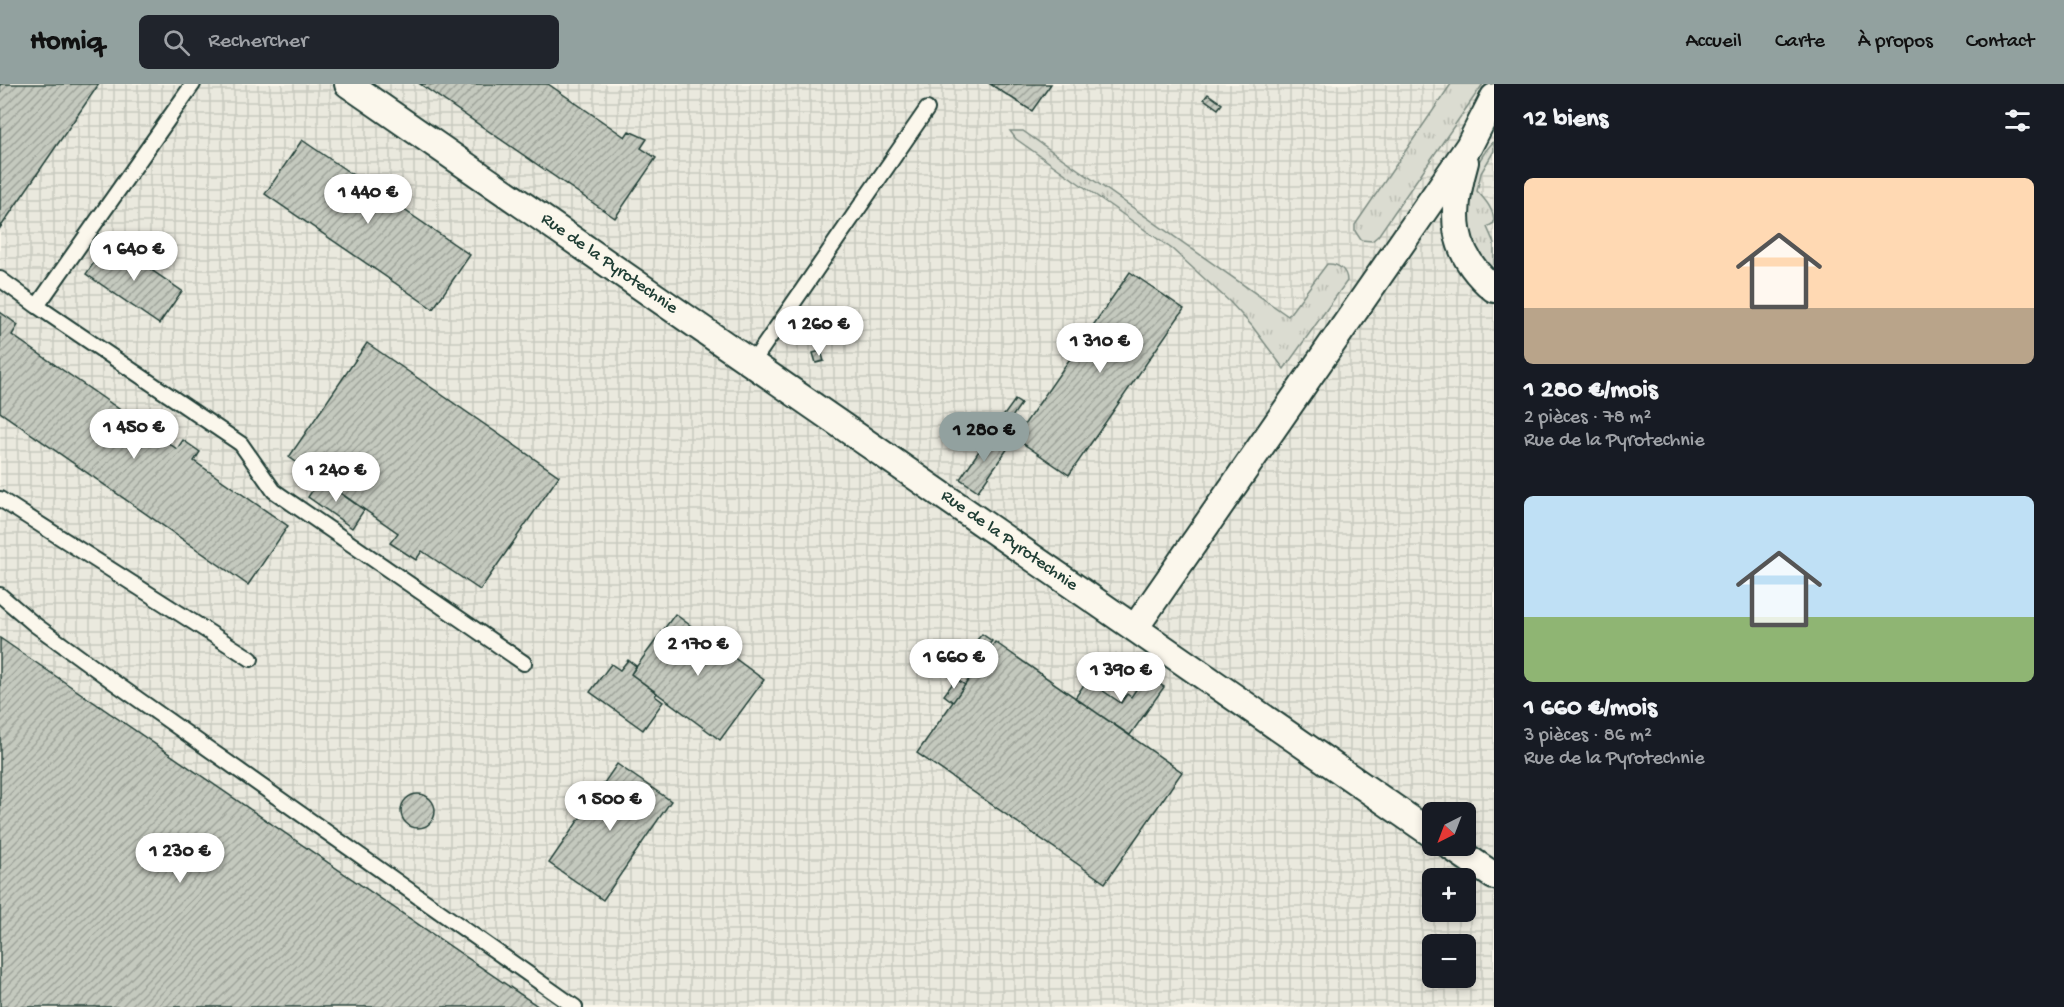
<!DOCTYPE html>
<html lang="fr">
<head>
<meta charset="utf-8">
<style>
	:root { --surface:#171b24; --page:#20242c; --text:#f1f3f6; --muted:#9ea1a6; --accent:#92a19f }
	body { margin:0; font-family:"Gochi Hand",sans-serif; background:var(--page); color:var(--text); height:100vh; display:flex; flex-direction:column; font-size:22px; white-space:nowrap }
	* { box-sizing:border-box; margin:0 }
	p { font-size:20px; color:var(--muted) }
	.icon { flex:none; width:33px; height:33px; fill:none; stroke:currentColor; stroke-width:2; stroke-linecap:round; stroke-linejoin:round }
	.map { position:relative; flex:1; overflow:hidden }
	.drawer { display:flex; flex-direction:column; background:var(--surface); width:570px }
	.drawer>* { flex:none }
	.needle { width:39px; rotate:222deg }
	.controls { position:absolute; left:1422px; top:718px; display:grid; gap:12px }
	.controls a { display:grid; place-items:center; width:54px; height:54px; border-radius:9px; background:var(--surface); box-shadow:0 3px 9px #0003; font-size:30px }
	.price { position:absolute; translate:-50% -51px; padding:0 14px; border-radius:21px; background:#fff; color:#222; font-size:20px; line-height:39px; filter:drop-shadow(0 2px 3px #0008) }
	.price::after { content:''; position:absolute; left:50%; top:36px; width:18px; height:14px; margin-left:-9px; background:inherit; clip-path:polygon(0 0,100% 0,50% 100%) }
	.price.on { background:var(--accent); color:#111 }
	ul { padding:0; list-style:none }
	li { display:grid; align-content:center; gap:12px; height:318px; padding:0 30px }
	li span { display:grid; place-items:center; height:186px; border-radius:9px; color:#555 }
	li>.icon { margin-inline-start:auto }
	span .icon { width:108px; height:108px; fill:#fffc; stroke-width:1 }
	li b { font-size:26px }
	h2 { display:flex; justify-content:space-between; align-items:center; height:72px; padding:0 30px; font-size:26px }
	header { display:flex; align-items:center; gap:36px; box-sizing:border-box; height:84px; padding:0 30px; background:var(--accent); color:#111 }
	header strong { font-size:28px }
	nav { display:flex; gap:33px; margin-inline-start:auto; font-size:21px }
	.search { width:420px; height:54px; background:var(--page); display:flex; align-items:center; gap:15px; box-sizing:border-box; padding:0 21px; border-radius:9px; color:var(--muted); font-size:22px }
	main { display:flex; flex:1; min-height:0 }
	.map>svg:first-child { display:block }
</style>
</head>
<body>
<header>
<strong>Homiq</strong>
<div class="search"><svg class="icon" aria-label="search" viewBox="0 0 24 24"><circle cx="10" cy="10" r="6"/><path d="M15 15l6 6"/></svg>Rechercher</div>
<nav><a>Accueil</a><a>Carte</a><a>À propos</a><a>Contact</a></nav>
</header>
<main>
<div class="map">
<svg width="1494" height="923" viewBox="0 0 1494 923">
	<defs>
		<pattern id="industrial-grid" width="8" height="8" patternUnits="userSpaceOnUse" patternTransform="scale(1.5)"><rect width="8" height="8" fill="#eae9de"/><path d="M0 4h8M4 0v8" fill="none" stroke="#c8c9bf"/></pattern>
		<pattern id="grass-tufts" width="24" height="20" patternUnits="userSpaceOnUse" patternTransform="scale(1.5)"><rect width="24" height="20" fill="#dbdcd1"/><path d="M3 7l-1-3M5 7V3M7 7l1-3M15 17l-1-3M17 17v-4M19 17l1-3" fill="none" stroke="#bcbeb4"/></pattern>
		<pattern id="building-hatch" width="6" height="6" patternUnits="userSpaceOnUse" patternTransform="scale(1.5)"><rect width="6" height="6" fill="#c4c9be"/><path d="M-1 1l2-2M0 6l6-6M5 7l2-2" fill="none" stroke="#9fa49b"/></pattern>
	</defs>
	<rect width="100%" height="100%" fill="#fbf7ec"/>
	<filter id="ink" filterUnits="userSpaceOnUse"><feTurbulence type="fractalNoise" baseFrequency=".0167" numOctaves="2"/><feDisplacementMap in="SourceGraphic" scale="12" xChannelSelector="R" yChannelSelector="G"/><feConvolveMatrix kernelMatrix="1 2 1 2 8 2 1 2 1" color-interpolation-filters="sRGB"/></filter>
	<g filter="url(#ink)">
		<path fill="url(#industrial-grid)" fill-rule="evenodd" d="M0 0H1494V923H0ZM1432 729H1466V762H1432ZM1432 795H1466V828H1432ZM1432 861H1466V894H1432Z"/>
		<path fill="url(#grass-tufts)" stroke="#7d8c82" stroke-width="1.5" d="M1451 0H1483L1378 152 1372 157 1361 156 1355 147V141Z
			M1010 47H1023L1288 232 1327 180C1338 179 1347 186 1347 197L1284 285 1252 242 1230 218 1172 165 1016 55Z
			M1494 57V67L1481 89 1477 107C1485 116 1494 125 1494 139L1487 143 1494 159V194C1485 180 1474 165 1470 149 1462 116 1471 81 1494 57Z"/>
		<path fill="url(#building-hatch)" stroke="#1f3d34" stroke-width="1.5" d="M0 0H99L0 144Z
			M420 0H548L625 53 629 47 647 55 641 64 656 74 615 134Z
			M990 0H1051L1032 27Z
			M1208 10 1222 20 1218 25 1204 15Z
			M302 56 470 171 433 225 265 110Z
			M109 157 182 207 159 240 86 190Z
			M1130 188 1184 225 1069 391 1015 354Z
			M0 228 18 241 12 251 177 365 183 356 200 368 194 377 288 442 248 501 0 328Z
			M367 259 559 392 480 506 422 467 416 476 390 459 398 449 289 373Z
			M821 267 824 277 816 279 813 269Z
			M1015 316 1021 320 996 356 989 352Z
			M989 352 1008 364 978 407 960 395Z
			M320 395 364 426 352 444 308 413Z
			M675 530 764 596 720 656 631 590Z
			M982 550 992 557 987 563 977 556Z
			M0 554 539 923H0Z
			M995 558 1182 688 1105 799 917 669Z
			M628 576 636 582 631 590 657 609 655 612 663 618 643 646 590 608 611 580 620 586Z
			M1146 591 1164 603 1130 651 1075 614 1087 596 1121 619 1127 610 1131 613Z
			M956 595 965 601 953 618 944 611Z
			M617 680 671 717 603 816 549 779Z
			M401 727a17 17 0 1 1 34 0a17 17 0 1 1-34 0Z"/>
		<g fill="none" stroke-linecap="round" stroke-linejoin="round">
			<g stroke="#1f3d34" stroke-width="18">
				<path id="lane" d="M193 0 37 222 241 360 274 407 524 579
					M0 195 37 222
					M752 279 927 25
					M0 415 251 575
					M0 511 34 540 115 599 575 923"/>
			</g>
			<g stroke="#1f3d34" stroke-width="30">
				<path id="street" d="M348 0 1432 750
					M1465 78C1450 130 1450 169 1494 205
					M1135 544 1469 62 1494 13
					M1450 762 1494 792"/>
			</g>
			<use href="#lane" stroke="#fbf7ec" stroke-width="14"/>
			<use href="#street" stroke="#fbf7ec" stroke-width="26"/>
		</g>
	</g>
	<g text-anchor="middle" dominant-baseline="central" stroke-width="6" stroke-linejoin="round" paint-order="stroke">
		<g font-size="18" fill="#1f3d34" stroke="#fbf7ec">
			<text transform="translate(609 180) rotate(35)">Rue de la Pyrotechnie</text>
			<text transform="translate(1009 457) rotate(35)">Rue de la Pyrotechnie</text>
		</g>
	</g>
</svg>
<div class="controls">
<a><svg class="needle" viewBox="-14 -14 28 28"><path d="M0-13l5 13h-10z" fill="#e53935"/><path d="M0 13l5-13h-10z" fill="#9ea1a6"/></svg></a>
<a>+</a>
<a>−</a>
</div>
<b class="price" style="left:368px;top:141px">1 440 €</b>
<b class="price" style="left:134px;top:198px">1 640 €</b>
<b class="price" style="left:819px;top:273px">1 260 €</b>
<b class="price" style="left:1100px;top:290px">1 310 €</b>
<b class="price" style="left:134px;top:376px">1 450 €</b>
<b class="price on" style="left:984px;top:379px">1 280 €</b>
<b class="price" style="left:336px;top:419px">1 240 €</b>
<b class="price" style="left:698px;top:593px">2 170 €</b>
<b class="price" style="left:954px;top:606px">1 660 €</b>
<b class="price" style="left:1121px;top:619px">1 390 €</b>
<b class="price" style="left:610px;top:748px">1 500 €</b>
<b class="price" style="left:180px;top:800px">1 230 €</b>
</div>
<section class="drawer">
<h2>12 biens<svg class="icon" aria-label="filters" viewBox="0 0 24 24"><path d="M4 7h16M4 17h16"/><circle cx="9" cy="7" r="2"/><circle cx="15" cy="17" r="2"/></svg></h2>
<ul>
<li><span style="background:linear-gradient(#ffd9b3 70%,#b9a48a 0)"><svg class="icon" aria-label="home" viewBox="0 0 24 24"><path d="M3 11l9-7 9 7M6 9v11h12V9"/></svg></span><div><b>1 280 €/mois</b><p>2 pièces · 78 m²</p><p>Rue de la Pyrotechnie</p></div></li>
<li><span style="background:linear-gradient(#bfe0f5 65%,#8fb573 0)"><svg class="icon" aria-label="home" viewBox="0 0 24 24"><path d="M3 11l9-7 9 7M6 9v11h12V9"/></svg></span><div><b>1 660 €/mois</b><p>3 pièces · 86 m²</p><p>Rue de la Pyrotechnie</p></div></li>
</ul>
</section>
</main>
</body>
</html>
